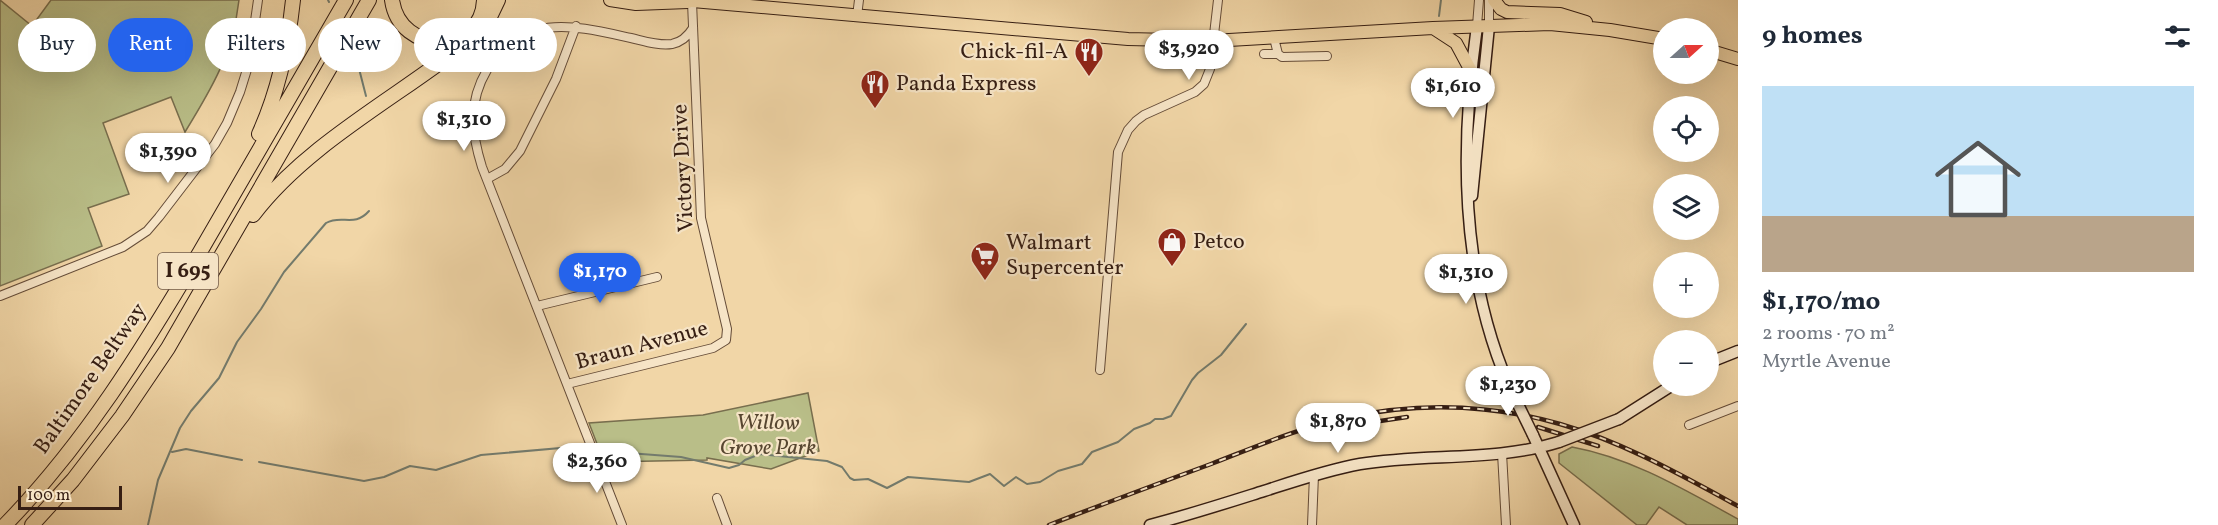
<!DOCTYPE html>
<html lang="en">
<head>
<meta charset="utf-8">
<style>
	:root { --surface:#fff; --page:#f6f6f7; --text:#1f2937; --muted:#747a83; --accent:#2563eb }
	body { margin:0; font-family:Vollkorn,serif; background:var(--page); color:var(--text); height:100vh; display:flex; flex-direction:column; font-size:22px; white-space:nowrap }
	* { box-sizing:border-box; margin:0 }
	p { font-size:20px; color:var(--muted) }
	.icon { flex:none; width:33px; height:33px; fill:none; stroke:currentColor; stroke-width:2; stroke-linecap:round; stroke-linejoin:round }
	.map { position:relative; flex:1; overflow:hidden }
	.panel { display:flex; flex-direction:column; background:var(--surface); width:480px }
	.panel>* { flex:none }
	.top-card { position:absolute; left:18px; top:18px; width:570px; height:54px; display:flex; gap:12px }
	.needle { width:39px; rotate:69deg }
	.fabs { position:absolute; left:1653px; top:18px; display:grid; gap:12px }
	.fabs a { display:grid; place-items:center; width:66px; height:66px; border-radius:50%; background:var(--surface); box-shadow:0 6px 24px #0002; font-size:30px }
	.scale { position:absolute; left:18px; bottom:15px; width:104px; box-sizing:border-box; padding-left:6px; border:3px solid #361e13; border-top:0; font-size:16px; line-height:21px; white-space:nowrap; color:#361e13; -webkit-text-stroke:4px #f6e4c6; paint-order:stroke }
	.price { position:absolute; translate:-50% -51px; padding:0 14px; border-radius:21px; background:#fff; color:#222; font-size:20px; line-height:39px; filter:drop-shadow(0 2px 3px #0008) }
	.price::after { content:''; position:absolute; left:50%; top:36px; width:18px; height:14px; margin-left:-9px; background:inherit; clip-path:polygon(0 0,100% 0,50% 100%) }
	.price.active { background:var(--accent); color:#fff }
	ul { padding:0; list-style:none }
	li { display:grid; align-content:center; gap:12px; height:318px; padding:0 24px }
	li span { display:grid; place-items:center; height:186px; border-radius:0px; color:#555 }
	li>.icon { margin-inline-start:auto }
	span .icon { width:108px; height:108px; fill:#fffc; stroke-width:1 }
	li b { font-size:26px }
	h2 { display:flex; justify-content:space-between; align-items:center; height:72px; padding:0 24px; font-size:26px }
	.pill { padding:0 21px; border-radius:27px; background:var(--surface); box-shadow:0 6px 24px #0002; font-size:21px; line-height:54px }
	.pill.active { background:var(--accent); color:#fff }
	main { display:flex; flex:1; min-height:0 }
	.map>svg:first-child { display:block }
</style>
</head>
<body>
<main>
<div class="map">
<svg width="1738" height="525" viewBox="0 0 1738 525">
	<rect width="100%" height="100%" fill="#f1d6a7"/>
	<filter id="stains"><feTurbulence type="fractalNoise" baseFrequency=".00333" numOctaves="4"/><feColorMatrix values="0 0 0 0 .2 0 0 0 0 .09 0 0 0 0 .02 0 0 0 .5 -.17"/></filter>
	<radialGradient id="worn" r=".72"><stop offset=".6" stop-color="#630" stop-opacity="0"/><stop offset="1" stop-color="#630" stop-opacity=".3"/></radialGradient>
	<path fill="#b9be88" stroke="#786e4e" stroke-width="1.5" d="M0 0 32 26 51 0H239C233 53 212 88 185 132L171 97 103 123 129 194 88 208 102 246 0 286Z
		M808 393 819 451 771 469 707 458V460L604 462 589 423 703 415Z
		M1572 447C1632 458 1685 490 1738 519V525H1687L1659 507 1646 525H1637L1559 463V454Z"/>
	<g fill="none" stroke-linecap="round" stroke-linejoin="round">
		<path stroke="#737b6d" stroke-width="2" d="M328 0 329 2
			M1439 16 1441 0
			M356 57 366 96
			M602 451 681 457 729 468 739 465 745 460 760 454 827 461 842 467 850 478 854 480 868 479 887 488 908 477 969 482 990 474 1004 486 1016 477 1027 484 1040 482 1058 471 1082 464 1092 452 1118 442 1134 429 1150 423 1155 419H1163L1171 416 1192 380 1198 373 1221 355 1246 324
			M172 452 186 449 242 460
			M259 462 364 481 384 477 410 466 436 470 481 455 572 447 583 451
			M148 525 158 480 180 428 191 411 219 378 237 342 261 309 284 272 326 223C342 214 354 228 369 211"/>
		<g stroke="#654c38" stroke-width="10">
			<path id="street" d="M857 16 859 0
				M1477 26 1479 0
				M1489 26V0
				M1274 38 1278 54 1282 57 1327 56
				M1264 54H1278
				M487 179 505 169 520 151 556 79 576 26
				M0 296 123 247 147 231 159 217 215 144 227 123 240 92 249 63 258 0
				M537 306 657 277
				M1100 370 1118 152 1128 130 1136 121 1144 115 1195 92 1204 84 1210 69 1218 0
				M567 384 713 348 726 340 727 329 701 218 692 2
				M1689 425 1738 406
				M1502 453 1506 525
				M717 498 727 525
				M622 525 482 167C471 132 468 102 487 70 523 11 576 26 631 38 644 41 659 46 672 44 682 42 688 36 693 28
				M1312 525 1314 475"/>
		</g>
		<g stroke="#361e13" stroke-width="13">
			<path id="secondary" d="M1477 26C1460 146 1460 272 1509 386
				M1472 196 1489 26
				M1708 363 1738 351
				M1619 419 1671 386
				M1533 435 1574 525
				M1150 525C1189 515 1226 503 1264 491 1295 481 1327 470 1360 464 1426 453 1495 462 1559 442"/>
		</g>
		<g stroke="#361e13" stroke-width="14">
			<path id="primary" d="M610 0 636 4 688 2
				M681 0 1128 39 1212 41 1433 28 1550 24 1610 30 1664 39
				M1494 0 1501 9 1507 12 1560 14 1586 22
				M1433 28 1456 43 1471 71
				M1708 50 1738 59"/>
		</g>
		<g stroke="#361e13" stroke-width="16">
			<path id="highway" d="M392 0C400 56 482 55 484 0
				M259 134C279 90 288 47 293 0
				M253 215C308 142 404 94 475 36L487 23 498 0
				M5 525C85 443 142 350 200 252 249 168 297 84 346 0
				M32 525 73 480 122 416 168 348 369 0"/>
		</g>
		<use href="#street" stroke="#f6e4c6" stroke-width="8"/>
		<use href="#secondary" stroke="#f6e4c6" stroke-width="10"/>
		<use href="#primary" stroke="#f1d6a7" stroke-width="12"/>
		<use href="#highway" stroke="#f1d6a7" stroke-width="14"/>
		<g stroke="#361e13" stroke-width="4.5">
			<path id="rail" d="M1360 424 1407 417
				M1538 427 1598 446
				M1049 525C1103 504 1157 484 1211 464 1255 447 1299 428 1344 418 1416 402 1490 404 1560 424 1623 442 1681 475 1738 506"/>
		</g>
		<use href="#rail" stroke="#f6e4c6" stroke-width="2" stroke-dasharray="7" stroke-linecap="butt"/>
		<g stroke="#361e13" stroke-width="13" stroke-linecap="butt">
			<path id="secondary-bridge" d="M1509 386 1533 435
				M1559 442 1619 419"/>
		</g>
		<use href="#secondary-bridge" stroke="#f6e4c6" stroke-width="10"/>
	</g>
	<defs>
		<g id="restaurant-pin" transform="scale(1.5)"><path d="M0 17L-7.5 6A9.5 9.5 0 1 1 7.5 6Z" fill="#8f2418" stroke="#f6e4c6"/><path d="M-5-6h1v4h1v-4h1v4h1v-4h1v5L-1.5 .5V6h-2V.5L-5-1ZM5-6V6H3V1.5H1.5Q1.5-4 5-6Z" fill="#fff"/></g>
		<g id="shop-pin" transform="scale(1.5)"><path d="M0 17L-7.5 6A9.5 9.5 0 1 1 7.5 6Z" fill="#8f2418" stroke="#f6e4c6"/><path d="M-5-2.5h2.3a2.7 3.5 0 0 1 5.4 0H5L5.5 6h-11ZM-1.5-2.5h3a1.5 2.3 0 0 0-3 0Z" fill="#fff"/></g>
		<g id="supermarket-pin" transform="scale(1.5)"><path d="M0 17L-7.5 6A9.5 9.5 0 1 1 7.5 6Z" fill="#8f2418" stroke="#f6e4c6"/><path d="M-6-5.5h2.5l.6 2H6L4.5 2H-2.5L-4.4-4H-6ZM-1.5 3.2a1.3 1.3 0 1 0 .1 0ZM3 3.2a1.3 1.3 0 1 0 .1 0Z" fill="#fff"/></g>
	</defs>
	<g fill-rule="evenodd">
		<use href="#restaurant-pin" x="1089" y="52"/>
		<use href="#restaurant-pin" x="875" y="84"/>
		<use href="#shop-pin" x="1172" y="242"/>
		<use href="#supermarket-pin" x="985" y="256"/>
	</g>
	<g text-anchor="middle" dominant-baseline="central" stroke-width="4.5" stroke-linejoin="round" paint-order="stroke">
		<rect fill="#f6e4c6" stroke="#705949" stroke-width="1.5" x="158" y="253" width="60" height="36" rx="4.5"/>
		<g font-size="21" font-weight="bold" fill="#361e13">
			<text x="188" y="271">I 695</text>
		</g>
		<g font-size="22" fill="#361e13" stroke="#f6e4c6" text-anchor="start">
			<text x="1068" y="52" text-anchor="end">Chick-fil-A</text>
			<text x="896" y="84">Panda Express</text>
			<text x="1193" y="242">Petco</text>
			<text x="1006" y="243">Walmart<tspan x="1006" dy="25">Supercenter</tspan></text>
		</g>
		<g font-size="22" fill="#361e13" stroke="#f6e4c6">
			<text transform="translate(684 168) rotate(-93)">Victory Drive</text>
			<text transform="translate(642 346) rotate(-15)">Braun Avenue</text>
			<text transform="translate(91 379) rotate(-55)">Baltimore Beltway</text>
		</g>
		<g font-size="22" font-style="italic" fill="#574630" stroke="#f6e4c6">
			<text x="768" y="423">Willow<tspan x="768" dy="25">Grove Park</tspan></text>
		</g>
	</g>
	<rect width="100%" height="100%" filter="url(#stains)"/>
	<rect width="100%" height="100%" fill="url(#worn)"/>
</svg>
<div class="fabs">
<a><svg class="needle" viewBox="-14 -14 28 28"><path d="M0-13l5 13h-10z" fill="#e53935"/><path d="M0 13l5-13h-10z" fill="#747a83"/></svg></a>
<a><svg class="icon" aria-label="locate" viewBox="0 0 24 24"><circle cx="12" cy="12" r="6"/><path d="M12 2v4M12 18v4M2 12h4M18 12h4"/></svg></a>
<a><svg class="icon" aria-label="layers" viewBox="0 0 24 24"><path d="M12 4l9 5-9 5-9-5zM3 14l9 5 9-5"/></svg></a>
<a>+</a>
<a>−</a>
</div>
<div class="scale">100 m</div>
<b class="price" style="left:1189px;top:81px">$3,920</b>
<b class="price" style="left:1453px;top:119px">$1,610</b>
<b class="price" style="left:464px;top:152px">$1,310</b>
<b class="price" style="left:168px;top:184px">$1,390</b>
<b class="price active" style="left:600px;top:304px">$1,170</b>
<b class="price" style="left:1466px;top:305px">$1,310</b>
<b class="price" style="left:1508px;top:417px">$1,230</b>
<b class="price" style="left:1338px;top:454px">$1,870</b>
<b class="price" style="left:597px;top:494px">$2,360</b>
<div class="top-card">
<a class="pill">Buy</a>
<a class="pill active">Rent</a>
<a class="pill">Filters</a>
<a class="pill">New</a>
<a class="pill">Apartment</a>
</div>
</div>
<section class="panel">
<h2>9 homes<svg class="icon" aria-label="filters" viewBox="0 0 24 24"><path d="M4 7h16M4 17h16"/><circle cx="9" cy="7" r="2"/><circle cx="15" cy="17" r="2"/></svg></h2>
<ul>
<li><span style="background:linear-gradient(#bfe0f5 70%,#b9a48a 0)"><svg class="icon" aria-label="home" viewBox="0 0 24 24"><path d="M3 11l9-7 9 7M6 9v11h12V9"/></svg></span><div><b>$1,170/mo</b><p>2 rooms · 70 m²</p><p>Myrtle Avenue</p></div></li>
</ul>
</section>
</main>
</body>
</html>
